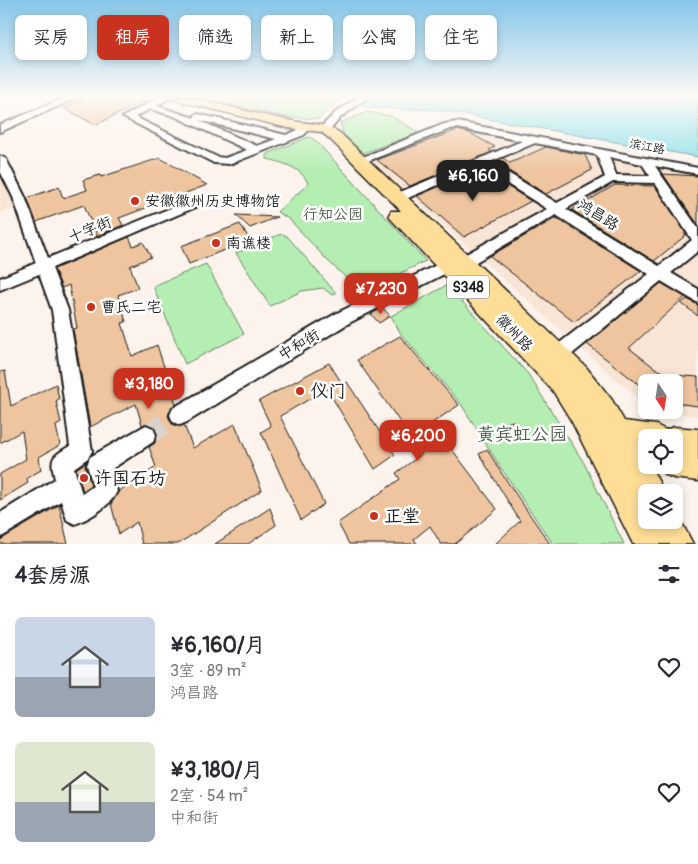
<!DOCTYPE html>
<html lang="zh">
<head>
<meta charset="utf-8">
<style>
	:root { --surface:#fff; --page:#f2f2f3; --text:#2b2b33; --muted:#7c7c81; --accent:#c8321e }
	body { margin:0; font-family:Pangolin,"LXGW WenKai TC",sans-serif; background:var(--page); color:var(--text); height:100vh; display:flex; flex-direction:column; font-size:19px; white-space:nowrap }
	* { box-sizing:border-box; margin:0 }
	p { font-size:16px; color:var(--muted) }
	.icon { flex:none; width:28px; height:28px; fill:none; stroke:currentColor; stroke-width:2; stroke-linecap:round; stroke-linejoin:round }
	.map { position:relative; height:544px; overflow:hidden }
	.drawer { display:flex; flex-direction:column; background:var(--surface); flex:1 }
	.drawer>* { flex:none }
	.hud { position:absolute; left:15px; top:15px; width:669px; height:45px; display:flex; gap:10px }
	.needle { width:32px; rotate:168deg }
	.tools { position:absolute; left:638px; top:374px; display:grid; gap:10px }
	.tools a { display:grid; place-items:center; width:45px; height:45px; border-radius:8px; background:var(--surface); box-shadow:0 2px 8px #0003; font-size:25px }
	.price { position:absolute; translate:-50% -42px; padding:0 11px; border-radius:10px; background:var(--accent); color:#fff; font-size:16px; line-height:32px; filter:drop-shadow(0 1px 2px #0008) }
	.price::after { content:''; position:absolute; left:50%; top:30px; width:15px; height:11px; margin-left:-8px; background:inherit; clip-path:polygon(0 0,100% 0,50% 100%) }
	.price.on { background:#222; color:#fff }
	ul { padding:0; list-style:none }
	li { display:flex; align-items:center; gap:15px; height:125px; padding:0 15px }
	li span { display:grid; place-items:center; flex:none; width:140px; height:100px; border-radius:8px; color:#555 }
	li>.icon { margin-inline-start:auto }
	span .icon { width:60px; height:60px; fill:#fffc; stroke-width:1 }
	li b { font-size:21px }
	h2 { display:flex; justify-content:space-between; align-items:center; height:60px; padding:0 15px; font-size:21px }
	.chip { padding:0 18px; border-radius:8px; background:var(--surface); box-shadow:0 2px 8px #0003; font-size:18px; line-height:45px }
	.chip.on { background:var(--accent); color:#fff }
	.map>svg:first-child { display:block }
</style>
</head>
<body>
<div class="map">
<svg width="698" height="544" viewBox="0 0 698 544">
	<rect width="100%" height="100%" fill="#fcf3ec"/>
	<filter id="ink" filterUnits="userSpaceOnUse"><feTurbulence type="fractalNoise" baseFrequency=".02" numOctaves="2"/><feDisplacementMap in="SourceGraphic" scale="10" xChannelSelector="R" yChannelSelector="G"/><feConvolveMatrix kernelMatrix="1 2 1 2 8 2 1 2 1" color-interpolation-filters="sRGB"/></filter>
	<g filter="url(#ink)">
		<path fill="#f8e5d5" d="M456 126 698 172V417L661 410H674V382H646V403L634 395 369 159Z
			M0 169 19 207 0 213Z"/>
		<path fill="#b5eeb2" stroke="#688567" d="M187 96H332L338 100 319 119 286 117Z
			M367 112 391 116 419 133 363 153 344 135 340 123Z
			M309 137 315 140 426 261 361 292 326 259 289 219 277 212 308 184C303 168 281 162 267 159V154Z
			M281 234 287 236 336 293 332 295 323 288 302 291 270 306 236 253Z
			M206 264 244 334 185 364 153 286Z
			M447 285 528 374 584 463 624 544H553L501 468 461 404 401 334 391 316Z"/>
		<path fill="#90e1ea" stroke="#629298" d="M342 96H698V157L439 110 367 108Z"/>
		<path fill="#eec59e" stroke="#1c1c1c" d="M92 96H132L145 101 95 125 64 108Z
			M457 130 470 133 495 147 489 150 492 152 410 186 377 160Z
			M546 147 585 155 592 170 546 194 494 162 503 158 510 163Z
			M160 158 207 185 119 218 123 225 97 236 84 205 36 222 27 198 59 187 63 198 87 190 83 180 100 175 101 177Z
			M480 169 531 201 464 237 417 196Z
			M663 174 698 176V224L689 212Z
			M615 185 655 186 685 232V236L654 261 572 210Z
			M236 215 277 217 250 228Z
			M556 218 641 271 574 322 490 256Z
			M240 224 250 240 189 264 181 246Z
			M129 237 133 246 143 242 151 257 130 266 138 288 118 295 126 322 122 323 132 356 157 345 176 404 171 407 168 416 172 424 179 427 184 425 193 448 235 424 262 490 178 544H142L137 522 119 534 111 504 119 491 156 467 149 447 155 443 158 434 154 426 147 423 142 425 136 404 90 427 73 329 77 328 69 285 62 288 54 269Z
			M661 283 685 297 629 348 655 368 674 378V375L698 377V406L674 403V382H646V390L587 344Z
			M687 299 698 305V316L681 303Z
			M383 308 390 316 379 323 371 314Z
			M400 336 459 405 432 423 497 509 455 544H441L430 526 414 539 417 544H349L338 523 400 479 396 473 422 454 357 360Z
			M329 363 343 385 347 382 395 455 375 469 327 389 280 416 324 504 301 520 261 432 271 426 259 401Z
			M5 371 11 406 56 384 59 399 56 401 61 423 56 426 60 445 39 457 41 470 27 478 28 483 0 500V474L26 459 22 431 0 443V372Z
			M513 421 519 424 524 435 515 436 510 433 507 429V423Z
			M487 449 502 474 550 544H495L520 521 479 454Z
			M86 462 85 466 91 485 83 491 76 469Z
			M59 505 68 544H0V540Z
			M270 508 276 525 248 544H215Z"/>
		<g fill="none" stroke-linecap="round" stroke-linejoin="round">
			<path stroke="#dad3cd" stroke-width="21" stroke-dasharray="21 11" stroke-linecap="butt" d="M146 435 180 415"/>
			<g stroke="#1c1c1c" stroke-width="4">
				<path id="minor" d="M69 96H81L0 132V125Z
					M161 96 171 97 157 106 194 118 195 115 198 114 286 135 296 131 303 124 312 126 304 135 230 164 214 163 123 117ZM150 109 174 116 247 150 225 158 217 157 135 117ZM198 120 276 139 257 146Z
					M360 96H370L341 117 329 131H321V127L335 113Z
					M457 122 698 168V174L655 166 698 228V251L671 273 698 289V303L661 281 565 360 559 362 553 360 550 354 553 348 649 274 556 215 469 266H459L457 262 459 258 547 209 480 167 401 201H393L391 198 393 195 522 141 457 128 450 129 363 163H355L353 161 444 124ZM535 143 597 155 605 177 557 203 490 162ZM609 157 642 164 650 176 616 175ZM613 182 655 183 692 240 659 266 566 209Z
					M0 156 6 159 25 197 48 258 188 201 192 200 198 204 196 207 52 268 68 310 92 451 88 458 74 468 82 494 93 486 87 465 90 457 146 425 153 428 156 435 153 442 110 470 117 491C111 506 90 518 75 524L67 520 61 501 0 538V513L55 479C50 458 51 457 70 446L52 310 39 274 0 290V278L36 263 13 197 0 171Z
					M447 260 452 262 454 266 452 270 349 323 187 422 180 425 173 422 170 415 173 408 337 313Z"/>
			</g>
			<g stroke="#1c1c1c" stroke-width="3">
				<path id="major" d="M159 96C203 96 245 113 288 120 306 124 324 122 340 133L586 367 612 400 624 421 656 425 666 430 674 427 698 429V481L674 478 664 474 661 465H674V438H646V450L640 449 646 459V465H650L664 492H646V505L644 503 646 508V520H674V509L675 510 693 544H633L572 422 553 391 391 219 389 215 391 211H401L330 139 321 132 288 128Z"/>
			</g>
			<use href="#minor" fill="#fff" fill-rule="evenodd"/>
			<use href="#major" fill="#fedd96" fill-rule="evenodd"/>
		</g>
	</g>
	<linearGradient id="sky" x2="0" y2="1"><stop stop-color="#85c6e9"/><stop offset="0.56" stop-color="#fefaf6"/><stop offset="1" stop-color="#fefaf6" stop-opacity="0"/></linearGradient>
	<rect width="698" height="172" fill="url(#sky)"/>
	<g fill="#c8321e" stroke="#fff" stroke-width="2">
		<circle cx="135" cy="201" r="5"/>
		<circle cx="216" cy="243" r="5"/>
		<circle cx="91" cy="307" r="5"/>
		<circle cx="300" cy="391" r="5"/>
		<circle cx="84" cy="478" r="5"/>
		<circle cx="374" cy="516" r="5"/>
	</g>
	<g text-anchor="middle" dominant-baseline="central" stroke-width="5" stroke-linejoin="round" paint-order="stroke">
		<g font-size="12" fill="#1c1c1c" stroke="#fff">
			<text transform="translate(647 147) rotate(11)">滨江路</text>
		</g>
		<rect fill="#fff" stroke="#606060" stroke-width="1" x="447" y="275.5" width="42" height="23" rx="4"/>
		<g font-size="14" font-weight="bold" fill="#1c1c1c">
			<text x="468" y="287">S348</text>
		</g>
		<g font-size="15" fill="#1c1c1c" stroke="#fff" text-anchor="start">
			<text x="145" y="201">安徽徽州历史博物馆</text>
			<text x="226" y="243">南谯楼</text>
			<text x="101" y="307">曹氏二宅</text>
		</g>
		<g font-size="15" fill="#4a5b49" stroke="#fff">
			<text x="333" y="214">行知公园</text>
		</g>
		<g font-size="15" fill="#1c1c1c" stroke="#fff">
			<text transform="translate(598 215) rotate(32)">鸿昌路</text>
			<text transform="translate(90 230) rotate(-23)">十字街</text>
			<text transform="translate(514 333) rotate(46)">徽州路</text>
			<text transform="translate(299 345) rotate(-31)">中和街</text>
		</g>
		<g font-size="18" fill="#1c1c1c" stroke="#fff" text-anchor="start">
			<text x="310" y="391">仪门</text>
			<text x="94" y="478">许国石坊</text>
			<text x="384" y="516">正堂</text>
		</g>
		<g font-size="18" fill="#4a5b49" stroke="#fff">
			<text x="522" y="434">黄宾虹公园</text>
		</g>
	</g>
</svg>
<div class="tools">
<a><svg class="needle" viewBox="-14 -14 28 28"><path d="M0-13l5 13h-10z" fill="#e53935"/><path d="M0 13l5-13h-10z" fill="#7c7c81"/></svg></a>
<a><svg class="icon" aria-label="locate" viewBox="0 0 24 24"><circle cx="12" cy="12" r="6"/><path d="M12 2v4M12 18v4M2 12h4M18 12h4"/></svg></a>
<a><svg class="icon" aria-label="layers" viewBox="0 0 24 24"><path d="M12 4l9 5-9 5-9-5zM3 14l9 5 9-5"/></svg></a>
</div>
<b class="price on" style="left:473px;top:202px">¥6,160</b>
<b class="price" style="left:381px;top:315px">¥7,230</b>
<b class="price" style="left:149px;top:410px">¥3,180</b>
<b class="price" style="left:418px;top:462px">¥6,200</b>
<div class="hud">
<a class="chip">买房</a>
<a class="chip on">租房</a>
<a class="chip">筛选</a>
<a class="chip">新上</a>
<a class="chip">公寓</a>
<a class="chip">住宅</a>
</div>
</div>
<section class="drawer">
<h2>4套房源<svg class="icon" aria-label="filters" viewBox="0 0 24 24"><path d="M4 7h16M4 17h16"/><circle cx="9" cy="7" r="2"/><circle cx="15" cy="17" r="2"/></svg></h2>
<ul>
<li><span style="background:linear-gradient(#c9d6e8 60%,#9aa5b1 0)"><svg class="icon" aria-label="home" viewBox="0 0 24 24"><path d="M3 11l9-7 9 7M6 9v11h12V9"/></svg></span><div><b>¥6,160/月</b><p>3室 · 89 m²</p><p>鸿昌路</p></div><svg class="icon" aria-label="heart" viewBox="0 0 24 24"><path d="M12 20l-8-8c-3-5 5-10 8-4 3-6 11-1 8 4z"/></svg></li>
<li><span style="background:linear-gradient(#dfe7d0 60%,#9aa5b1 0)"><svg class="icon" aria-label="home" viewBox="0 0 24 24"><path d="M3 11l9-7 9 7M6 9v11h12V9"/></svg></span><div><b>¥3,180/月</b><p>2室 · 54 m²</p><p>中和街</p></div><svg class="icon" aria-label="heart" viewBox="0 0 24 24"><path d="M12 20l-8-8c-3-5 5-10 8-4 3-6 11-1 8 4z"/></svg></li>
</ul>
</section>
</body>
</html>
